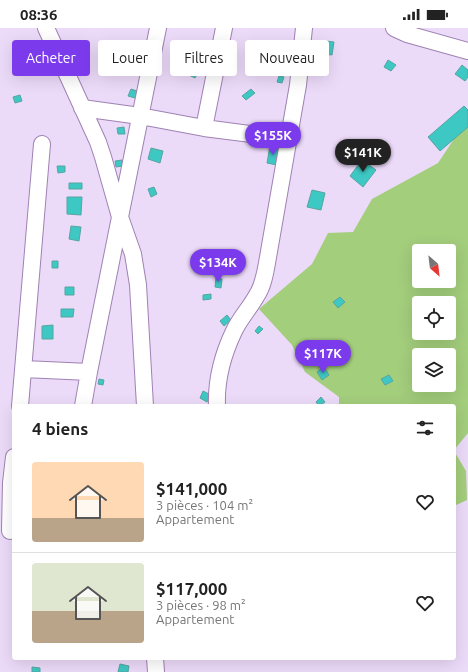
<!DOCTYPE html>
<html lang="fr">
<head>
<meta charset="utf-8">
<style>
	:root { --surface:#fff; --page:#f2f2f2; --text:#222; --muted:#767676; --line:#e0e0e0; --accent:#7c3aed }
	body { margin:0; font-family:Ubuntu,sans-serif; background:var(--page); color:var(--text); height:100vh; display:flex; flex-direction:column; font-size:15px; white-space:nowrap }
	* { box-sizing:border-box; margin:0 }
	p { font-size:13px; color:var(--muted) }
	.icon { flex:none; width:22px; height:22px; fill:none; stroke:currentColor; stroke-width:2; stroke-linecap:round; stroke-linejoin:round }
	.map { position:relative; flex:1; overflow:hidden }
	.side { position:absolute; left:12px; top:376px; width:444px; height:256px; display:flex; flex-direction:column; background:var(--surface); border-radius:4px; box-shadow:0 4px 16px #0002 }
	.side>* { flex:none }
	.hud { position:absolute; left:12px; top:12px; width:444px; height:36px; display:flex; gap:8px }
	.needle { width:26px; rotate:152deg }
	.buttons { position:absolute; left:412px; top:216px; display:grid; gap:8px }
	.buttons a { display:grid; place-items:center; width:44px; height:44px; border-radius:4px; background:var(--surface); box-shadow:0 4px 16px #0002; font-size:20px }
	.price { position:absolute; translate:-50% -34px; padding:0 9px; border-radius:14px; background:var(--accent); color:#fff; font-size:13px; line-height:26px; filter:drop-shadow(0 1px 2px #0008) }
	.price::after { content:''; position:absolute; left:50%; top:24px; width:12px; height:9px; margin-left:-6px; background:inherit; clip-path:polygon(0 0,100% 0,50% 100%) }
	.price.selected { background:#222; color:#fff }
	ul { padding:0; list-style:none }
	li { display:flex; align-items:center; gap:12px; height:100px; padding:0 20px }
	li+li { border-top:1px solid var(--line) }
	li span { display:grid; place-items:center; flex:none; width:112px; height:80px; border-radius:4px; color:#555 }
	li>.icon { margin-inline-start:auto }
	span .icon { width:48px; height:48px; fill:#fffc; stroke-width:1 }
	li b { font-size:17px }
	h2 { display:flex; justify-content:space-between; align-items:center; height:48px; padding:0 20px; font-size:17px }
	.pill { padding:0 14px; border-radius:4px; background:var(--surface); box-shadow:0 4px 16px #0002; font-size:14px; line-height:36px }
	.pill.selected { background:var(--accent); color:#fff }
	.status { display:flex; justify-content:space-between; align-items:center; height:28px; padding:0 20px; background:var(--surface); direction:ltr }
	.status svg { height:11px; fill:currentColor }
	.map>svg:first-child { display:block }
</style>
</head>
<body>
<div class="status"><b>08:36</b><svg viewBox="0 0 49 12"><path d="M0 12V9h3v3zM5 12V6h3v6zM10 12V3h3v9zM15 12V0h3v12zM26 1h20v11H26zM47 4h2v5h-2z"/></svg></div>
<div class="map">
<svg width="468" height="644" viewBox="0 0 468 644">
	<rect width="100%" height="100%" fill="#ecdaf9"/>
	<path fill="#a3ce7c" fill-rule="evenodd" d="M468 98V405L454 422V378H339V369L305 344 292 317 259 281 312 236 328 205 353 204 372 171 438 135 458 105ZM419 223H449V253H419ZM419 275H449V305H419ZM419 327H449V357H419Z
		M454 423 466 443 467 472 454 478Z"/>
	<path fill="#3ec8c3" stroke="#57a5a1" d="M326 13 334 14 332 27 324 26Z
		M388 32 396 37 391 43 384 39Z
		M195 37 201 40 195 50 189 47Z
		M462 37 468 42V49L465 53 455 46Z
		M279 48 284 49 282 55 277 54Z
		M131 61 137 63 135 70 128 68Z
		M251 61 255 65 246 72 242 68Z
		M20 67 22 73 15 75 13 69Z
		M464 78 468 82V99L440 123 428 109Z
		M124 99 125 106H118L117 100Z
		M270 118 279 120 277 137 267 135Z
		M151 120 163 123 160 135 148 131Z
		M122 132 123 138 116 139 115 133Z
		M362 132 376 142 363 159 350 148Z
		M57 138H65V144L58 145Z
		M69 155H82V161H69Z
		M154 159 157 166 151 169 148 161Z
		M312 162 325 165 321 182 307 179Z
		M67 169H82L81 187 67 186Z
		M71 198 81 199 79 213 69 211Z
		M52 233H58V240H52Z
		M216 250 222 251 221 260 215 259Z
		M65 259H74V267H65Z
		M211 266V271L203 272V267Z
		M340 269 345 274 338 280 333 274Z
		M61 281H74L73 289H61Z
		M227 287 231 292 224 298 220 293Z
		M53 297V311H42V298Z
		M259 298 263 301 258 306 255 303Z
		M324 339 329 347 322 352 317 344Z
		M389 347 393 353 385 357 381 351Z
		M99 351 104 352 103 357 98 356Z
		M203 363 211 367 207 374 200 370Z
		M321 369 325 374 319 378 316 374Z
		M120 636 129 638 128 644H118Z
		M32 639 40 640V644H32Z"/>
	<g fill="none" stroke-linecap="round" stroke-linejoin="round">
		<g stroke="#9f82b3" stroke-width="18">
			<path id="minor" d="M46 0 98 114 103 129 120 189 89 344 83 378
				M394 0 407 6 468 23
				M82 80 140 88 204 100 289 111
				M204 100 224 0
				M24 341 89 344
				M20 378 42 116
				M145 378 138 257 133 226 120 189 158 0
				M217 378C216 353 223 326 234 303 240 290 250 280 257 267 263 258 265 246 267 235L298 57 304 0
				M10 503 11 455 14 429
				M155 630 156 644"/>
		</g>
		<use href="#minor" stroke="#fff" stroke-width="16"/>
	</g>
</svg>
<div class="buttons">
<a><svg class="needle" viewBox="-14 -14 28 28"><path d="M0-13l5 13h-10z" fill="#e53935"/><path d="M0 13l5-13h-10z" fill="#767676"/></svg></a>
<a><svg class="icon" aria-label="locate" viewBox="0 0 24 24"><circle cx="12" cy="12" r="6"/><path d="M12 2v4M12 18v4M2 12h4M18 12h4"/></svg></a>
<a><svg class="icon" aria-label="layers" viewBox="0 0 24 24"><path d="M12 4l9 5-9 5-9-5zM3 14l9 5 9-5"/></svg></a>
</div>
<b class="price" style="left:273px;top:128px">$155K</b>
<b class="price selected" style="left:363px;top:145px">$141K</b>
<b class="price" style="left:218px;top:255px">$134K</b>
<b class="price" style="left:323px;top:346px">$117K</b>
<div class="hud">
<a class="pill selected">Acheter</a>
<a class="pill">Louer</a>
<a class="pill">Filtres</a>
<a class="pill">Nouveau</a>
</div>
<section class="side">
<h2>4 biens<svg class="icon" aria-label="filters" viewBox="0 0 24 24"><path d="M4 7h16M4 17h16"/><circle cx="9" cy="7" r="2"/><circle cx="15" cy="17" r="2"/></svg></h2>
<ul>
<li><span style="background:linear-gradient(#ffd9b3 70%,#b9a48a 0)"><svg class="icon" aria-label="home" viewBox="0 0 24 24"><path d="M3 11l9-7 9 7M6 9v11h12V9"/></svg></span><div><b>$141,000</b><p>3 pièces · 104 m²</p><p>Appartement</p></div><svg class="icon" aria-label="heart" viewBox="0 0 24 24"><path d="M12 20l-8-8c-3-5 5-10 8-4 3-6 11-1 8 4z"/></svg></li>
<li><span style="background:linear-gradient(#dfe7d0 60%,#b9a48a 0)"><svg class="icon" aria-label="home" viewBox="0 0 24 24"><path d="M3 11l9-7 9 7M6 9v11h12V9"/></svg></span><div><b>$117,000</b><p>3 pièces · 98 m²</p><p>Appartement</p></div><svg class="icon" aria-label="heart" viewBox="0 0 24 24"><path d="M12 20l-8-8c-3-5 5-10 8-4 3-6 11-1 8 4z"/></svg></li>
</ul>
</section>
</div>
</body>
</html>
